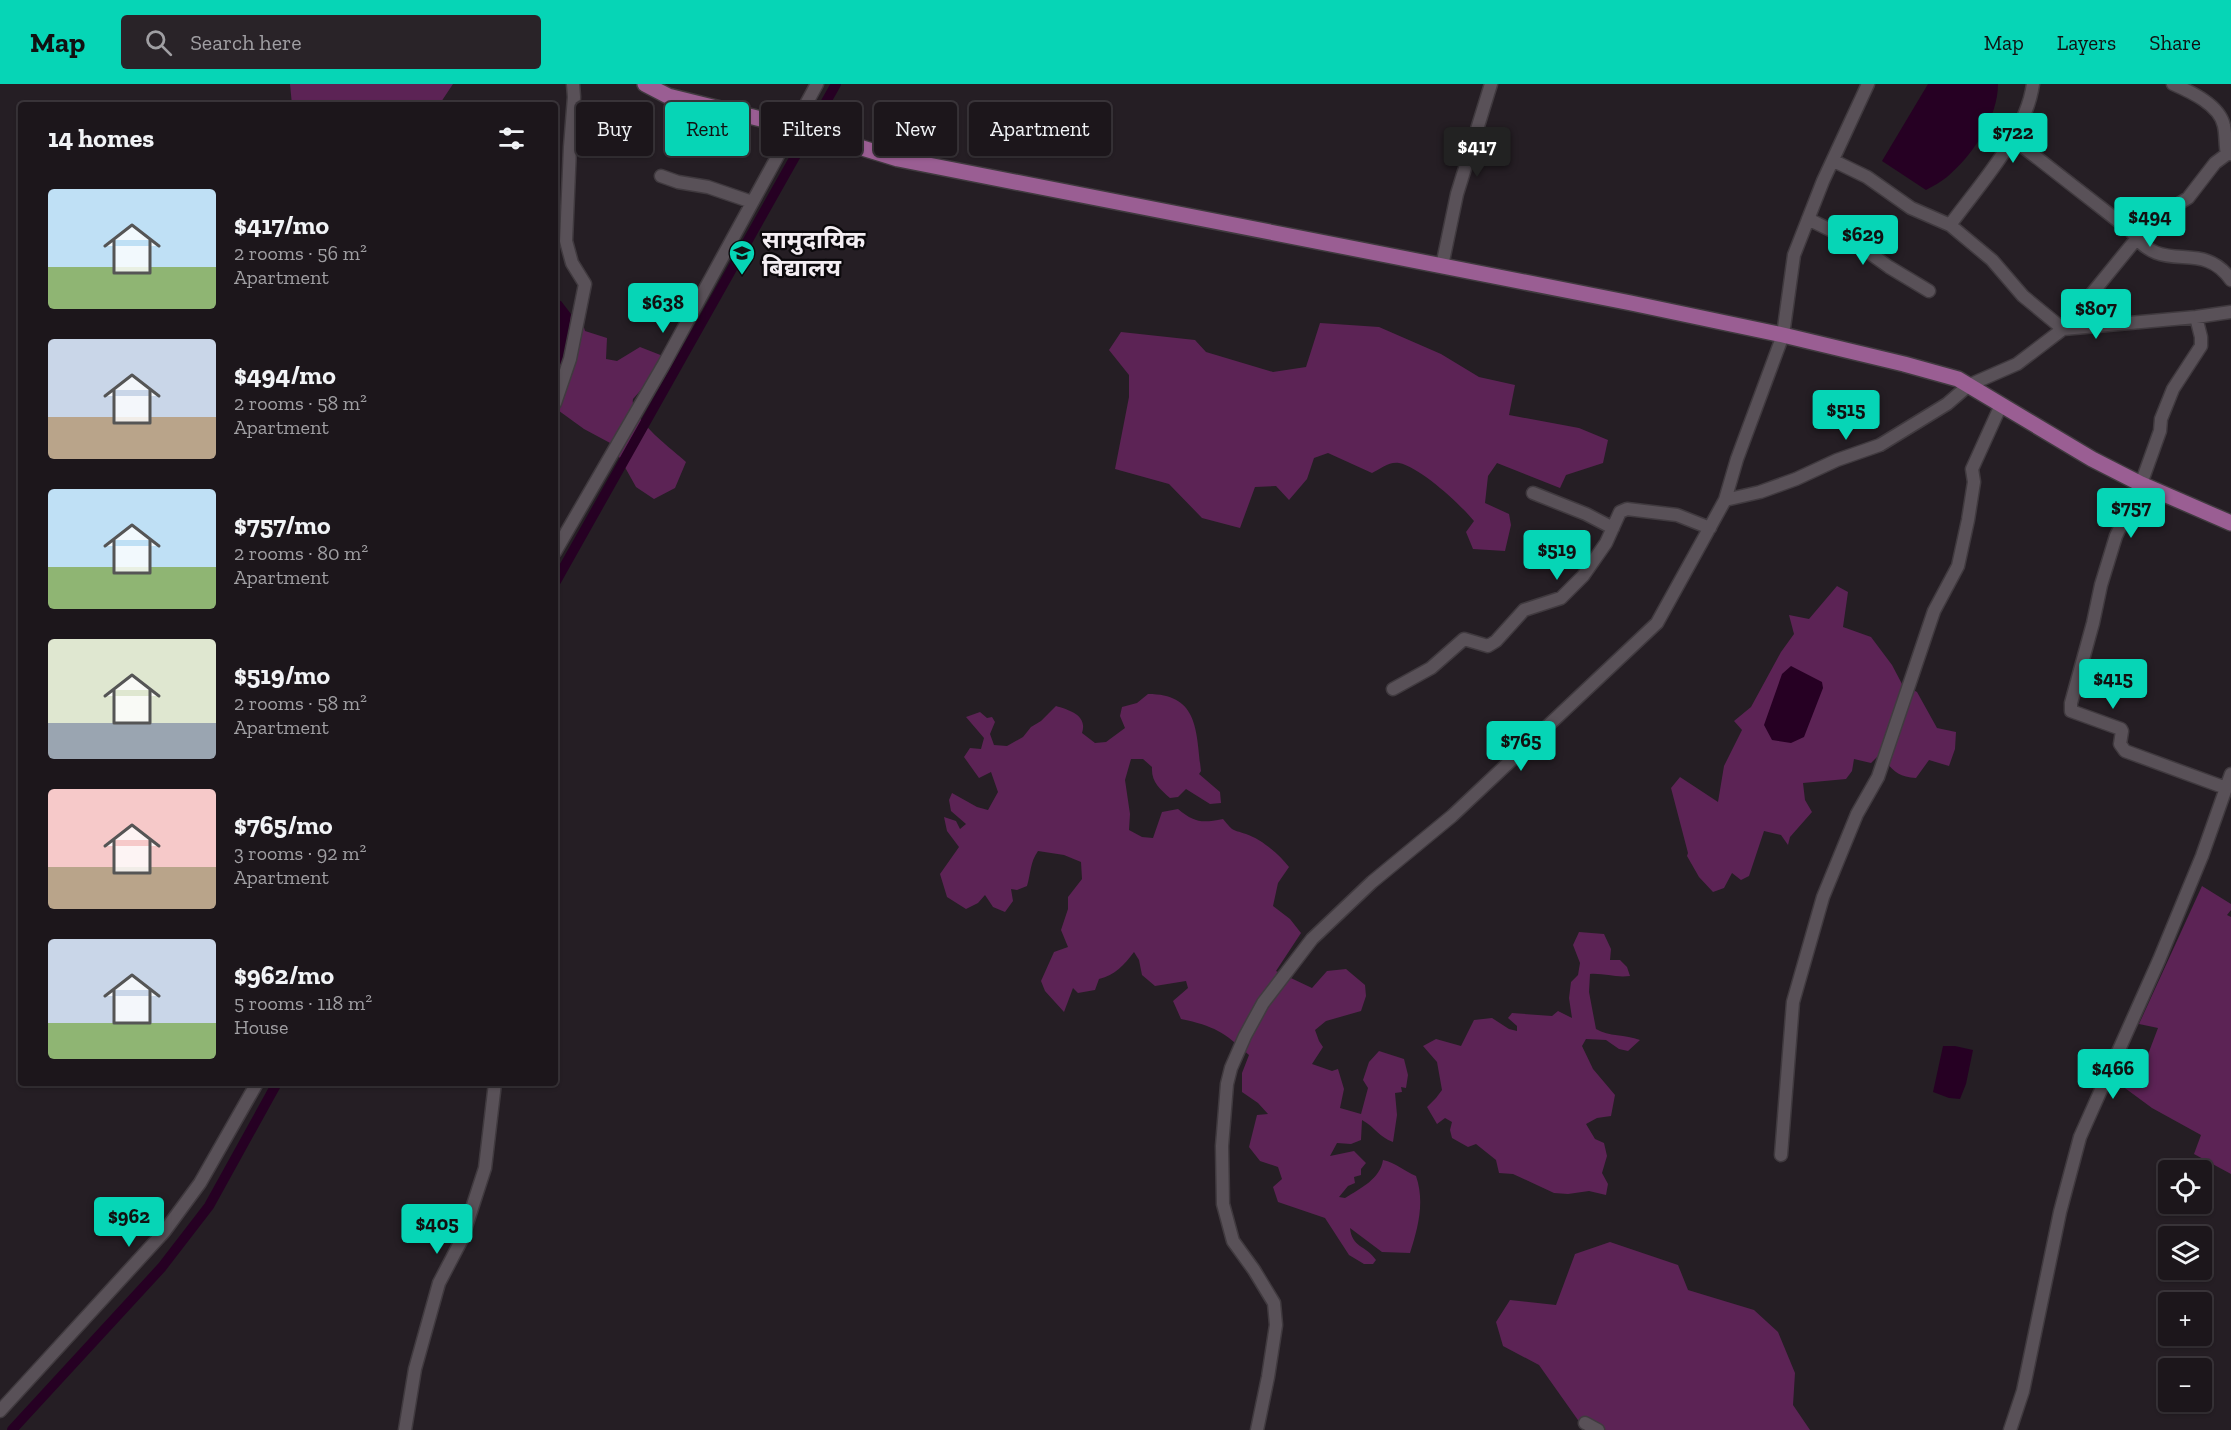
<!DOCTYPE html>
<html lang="en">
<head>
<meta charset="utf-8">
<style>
	:root { --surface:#1c161b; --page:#292328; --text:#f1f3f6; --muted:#a09fa3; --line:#3a353a; --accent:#06d5b6 }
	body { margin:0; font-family:"Zilla Slab","Noto Sans Devanagari",serif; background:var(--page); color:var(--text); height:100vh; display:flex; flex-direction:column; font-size:22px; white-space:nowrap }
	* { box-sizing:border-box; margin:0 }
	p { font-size:20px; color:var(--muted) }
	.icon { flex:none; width:33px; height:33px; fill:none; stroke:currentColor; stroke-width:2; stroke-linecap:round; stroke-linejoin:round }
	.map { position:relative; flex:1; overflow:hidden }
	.drawer { position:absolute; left:18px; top:18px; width:540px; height:984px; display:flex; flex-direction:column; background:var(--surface); border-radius:6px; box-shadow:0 2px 4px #0004,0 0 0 2px var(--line) }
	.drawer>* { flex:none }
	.banner { position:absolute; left:576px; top:18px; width:570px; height:54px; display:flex; gap:12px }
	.buttons { position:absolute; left:2158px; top:1076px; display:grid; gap:12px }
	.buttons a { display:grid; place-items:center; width:54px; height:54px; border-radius:6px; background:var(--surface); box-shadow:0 2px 4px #0004,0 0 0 2px var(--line); font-size:30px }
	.price { position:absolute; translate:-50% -51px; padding:0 14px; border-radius:6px; background:var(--accent); color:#111; font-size:20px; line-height:39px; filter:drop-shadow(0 2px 3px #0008) }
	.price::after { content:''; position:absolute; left:50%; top:36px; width:18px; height:14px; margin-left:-9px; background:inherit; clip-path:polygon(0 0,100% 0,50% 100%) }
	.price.selected { background:#222; color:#fff }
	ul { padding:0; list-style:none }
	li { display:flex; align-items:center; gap:18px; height:150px; padding:0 30px }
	li span { display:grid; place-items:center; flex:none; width:168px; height:120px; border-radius:6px; color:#555 }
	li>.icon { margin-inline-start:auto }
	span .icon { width:72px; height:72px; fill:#fffc; stroke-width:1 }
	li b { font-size:26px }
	h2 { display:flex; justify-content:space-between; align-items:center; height:72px; padding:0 30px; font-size:26px }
	.pill { padding:0 21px; border-radius:6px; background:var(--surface); box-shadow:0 2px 4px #0004,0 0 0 2px var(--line); font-size:21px; line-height:54px }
	.pill.selected { background:var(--accent); color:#111 }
	header { display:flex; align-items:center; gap:36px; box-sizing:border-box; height:84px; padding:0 30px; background:var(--accent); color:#111 }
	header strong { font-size:28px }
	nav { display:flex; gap:33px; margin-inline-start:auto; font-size:21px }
	.search { width:420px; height:54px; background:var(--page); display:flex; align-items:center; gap:15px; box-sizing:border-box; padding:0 21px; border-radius:6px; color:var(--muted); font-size:22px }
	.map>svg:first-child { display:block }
</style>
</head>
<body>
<header>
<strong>Map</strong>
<div class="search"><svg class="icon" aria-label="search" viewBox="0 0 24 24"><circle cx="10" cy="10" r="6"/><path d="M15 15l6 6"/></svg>Search here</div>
<nav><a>Map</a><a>Layers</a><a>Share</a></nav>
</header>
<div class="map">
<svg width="2231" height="1346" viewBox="0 0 2231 1346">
	<rect width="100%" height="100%" fill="#251e24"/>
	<path fill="#5c2355" d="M290 0H453L439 21H292Z
		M571 230 583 240 585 247 607 254 606 275 617 277 640 263 663 272 654 291 633 315C629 334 673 366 686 378L675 404 654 415 636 403 612 360 584 345 555 324V299L564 279Z
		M1320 239 1379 243 1441 270 1479 293 1515 301 1509 331 1579 344 1608 356 1603 379 1566 391 1560 404 1497 379 1488 392 1485 419 1509 430 1511 441 1505 467 1473 465 1466 448 1474 437C1460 420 1420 383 1399 379 1390 377 1380 385 1372 389L1328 369 1314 374 1307 395 1289 416 1276 402 1255 403 1240 444 1202 434 1169 400 1115 385 1129 313V291L1109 266 1121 248 1195 256 1206 268 1273 288 1306 283Z
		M1837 502 1848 508 1843 543 1871 553 1892 581 1902 600 1917 608 1937 644 1956 648 1955 665 1949 682 1929 676 1916 694C1897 693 1891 685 1880 670L1871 679 1854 675 1852 687 1846 695 1803 699 1805 716 1812 728 1790 753 1788 761 1781 751 1764 747 1749 792 1741 796 1732 789 1724 804 1713 808 1699 793 1687 772 1688 769 1671 704 1680 693 1718 718 1724 682 1742 646 1734 637 1751 623 1781 568 1794 550 1789 531 1809 535Z
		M1148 610C1199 610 1196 647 1201 687L1199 690 1220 708 1221 719 1210 720 1186 705 1178 713 1170 714C1160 705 1151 698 1152 683L1143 675H1131L1125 696 1130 730 1129 746 1142 753 1153 754 1162 728 1178 725C1195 739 1202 739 1223 735 1234 748 1231 745 1246 750 1261 755 1279 770 1289 783L1278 799 1273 822 1290 835 1301 849 1276 887 1312 904 1327 887 1346 885 1365 901 1366 912 1361 927 1326 937 1315 946 1319 957 1323 963 1312 980 1332 987 1338 985 1344 1005 1340 1024 1361 1030 1368 1004 1363 996 1369 978 1379 967 1404 975 1408 991 1406 1004 1401 1003 1402 1008 1395 1009 1397 1031 1393 1058C1379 1053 1376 1044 1362 1036L1361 1056 1351 1060 1337 1059 1330 1072 1354 1067 1366 1079 1361 1085V1091L1354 1093 1355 1099 1348 1102 1339 1113 1345 1114C1361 1104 1380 1095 1383 1076 1396 1079 1404 1087 1416 1092 1425 1118 1418 1144 1410 1169L1382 1168 1350 1144C1352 1164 1366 1161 1376 1176L1373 1180H1364L1349 1171 1325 1134 1278 1118 1273 1103 1282 1095 1278 1083 1260 1077 1249 1063 1257 1031 1268 1030 1258 1019 1242 1008V989L1249 971C1224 948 1214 942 1181 935L1173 917 1188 904 1186 897 1155 902 1142 891 1139 876 1134 868C1124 881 1115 891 1099 895L1095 906 1078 909 1073 904 1064 928 1045 907 1041 897 1054 868 1068 863 1061 846 1068 825V813L1082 795 1081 778 1064 771 1038 767C1030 778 1031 789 1027 802L1017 806 1011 805 1013 817 1005 828 993 823 985 811 978 819 966 825 947 813 940 790 959 763 947 747 944 733 956 737 960 745 966 740 951 727 949 716 952 709 977 723 988 726 998 708 991 688 979 694 964 673 970 664 981 665 984 654 966 633 980 628 987 634 992 633 995 638 990 650 994 661 1007 662 1023 653 1031 643 1041 637 1056 622C1069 626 1088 631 1082 649L1095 659 1106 658 1125 644 1120 632 1122 623 1137 619Z
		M2202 802 2231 820V826L2227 831 2231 833V1090L2194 1070 2201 1051 2152 1024 2114 996 2126 967 2147 973 2158 944 2139 940Z
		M1579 848 1604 850 1611 865 1610 876H1620L1627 883 1630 892C1616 894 1604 889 1590 890L1589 908 1596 945C1609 953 1625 950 1640 956L1628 967 1619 965 1606 956 1586 955 1582 962 1593 985 1615 1011 1611 1032 1597 1034 1586 1040 1595 1055 1604 1059 1607 1072 1602 1089 1608 1100 1606 1111 1589 1107 1568 1110 1554 1109 1513 1090 1499 1089 1496 1076 1476 1060 1468 1063 1452 1054 1450 1046 1452 1038 1445 1034 1437 1040 1427 1023 1436 1014 1442 1006 1437 978 1423 962 1436 955 1461 962 1474 936 1492 934 1509 945 1517 947V942L1508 934 1512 929 1552 932 1558 927 1572 934 1569 914 1571 898 1578 891 1580 879 1573 861Z
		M1610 1158 1678 1181 1688 1206 1754 1226 1778 1248 1795 1289 1793 1321 1810 1346H1585L1539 1281 1503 1262 1496 1238 1510 1216 1556 1221 1575 1170Z"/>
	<path fill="#260023" d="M1928 0H1998C1998 34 1972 72 1947 93 1941 98 1933 102 1926 106L1882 77Z
		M555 216 561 217 571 230 564 279 555 299Z
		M1791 582 1822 598 1823 604 1804 653 1791 659 1772 656 1764 641 1782 590Z
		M1943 962H1955L1973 966 1966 1000 1960 1015 1949 1014 1933 1008Z"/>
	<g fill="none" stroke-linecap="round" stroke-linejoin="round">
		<path stroke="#260023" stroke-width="10" d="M555 499 836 0
			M12 1346 162 1183 209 1122 277 999"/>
		<g stroke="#403a3f" stroke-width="15">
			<path id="minor" d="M2173 0C2191 8 2220 21 2224 42 2226 51 2225 61 2227 70
				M2013 55 2131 147C2162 194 2201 153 2231 196
				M1834 77 1867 93 1911 124 1950 141 1992 176 2023 212 2063 245 2151 137 2188 114 2215 79 2227 70H2231
				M661 92 678 98 708 103 752 118
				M1808 135 1853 157 1889 183 1929 207
				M1950 141C1979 101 2026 51 2033 0
				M1442 182 1457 110 1491 0
				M2196 233 2201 253V262L2173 305 2161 335 2160 347 2141 400 2116 452 2101 501 2093 539 2071 619V627L2121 645 2122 647 2120 660 2125 667 2226 704
				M555 319 570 275 585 200 572 179 566 157 570 63 574 13 573 0
				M1533 409 1586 430 1613 444
				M1725 416 1760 408 1796 395 1837 376 1880 361 1947 320 1969 301 2017 280 2063 245 2196 233 2231 228
				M555 468 664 280 817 0
				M1393 605 1431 584 1464 555 1488 562 1496 557 1524 526 1561 514 1583 492 1606 459 1620 428 1627 425 1677 431 1710 444
				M1781 1071 1793 918 1823 813 1857 730 1878 693 1934 527 1958 482 1968 436 1974 398 1972 385 2001 321
				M0 1327 164 1148 200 1099 257 999
				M1585 1339 1598 1346
				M405 1346 415 1285 439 1199 462 1155 485 1084 495 999
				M1257 1346 1268 1293 1276 1241 1274 1219 1254 1186 1233 1157 1223 1120 1222 1062 1227 1000 1231 984 1245 952 1263 919 1312 855 1372 798 1452 732 1657 539 1725 416 1737 375 1783 251 1794 171 1823 97 1868 0
				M2010 1346 2023 1307 2060 1128 2080 1053 2159 876 2202 772 2231 690"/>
		</g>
		<g stroke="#403a3f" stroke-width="18">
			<path id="major" d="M645 0 668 12 801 45 898 75 1631 219 1783 251 1904 280 1958 295 2092 375 2141 400 2231 439"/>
		</g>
		<use href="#minor" stroke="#595158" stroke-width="12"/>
		<use href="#major" stroke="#9a5e93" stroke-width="15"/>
	</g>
	<defs>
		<g id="school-pin" transform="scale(1.35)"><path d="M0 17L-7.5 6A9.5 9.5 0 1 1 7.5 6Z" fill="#06d5b6" stroke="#0c090c"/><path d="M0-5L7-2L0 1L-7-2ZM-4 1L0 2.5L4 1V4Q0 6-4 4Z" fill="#111"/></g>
	</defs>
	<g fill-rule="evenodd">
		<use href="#school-pin" x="742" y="169"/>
	</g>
	<g text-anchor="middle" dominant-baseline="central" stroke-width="4.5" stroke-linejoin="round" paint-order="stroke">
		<g font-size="24" font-weight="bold" fill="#f3edf2" stroke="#0c090c" text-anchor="start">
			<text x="762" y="155">सामुदायिक<tspan x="762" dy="28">बिद्यालय</tspan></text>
		</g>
	</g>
</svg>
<div class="buttons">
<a><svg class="icon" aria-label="locate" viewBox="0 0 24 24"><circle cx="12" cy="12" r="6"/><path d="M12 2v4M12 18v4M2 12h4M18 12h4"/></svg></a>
<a><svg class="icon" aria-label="layers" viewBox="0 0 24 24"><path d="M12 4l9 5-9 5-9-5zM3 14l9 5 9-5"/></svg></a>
<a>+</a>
<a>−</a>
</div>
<b class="price" style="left:2013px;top:80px">$722</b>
<b class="price selected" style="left:1477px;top:94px">$417</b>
<b class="price" style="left:2150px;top:164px">$494</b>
<b class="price" style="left:1863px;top:182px">$629</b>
<b class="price" style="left:663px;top:250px">$638</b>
<b class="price" style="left:2096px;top:256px">$807</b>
<b class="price" style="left:1846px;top:357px">$515</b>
<b class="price" style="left:2131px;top:455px">$757</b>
<b class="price" style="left:1557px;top:497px">$519</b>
<b class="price" style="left:2113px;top:626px">$415</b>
<b class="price" style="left:1521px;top:688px">$765</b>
<b class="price" style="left:2113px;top:1016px">$466</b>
<b class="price" style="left:129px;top:1164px">$962</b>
<b class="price" style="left:437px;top:1171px">$405</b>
<div class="banner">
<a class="pill">Buy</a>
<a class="pill selected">Rent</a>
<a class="pill">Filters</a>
<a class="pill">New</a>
<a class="pill">Apartment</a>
</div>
<section class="drawer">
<h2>14 homes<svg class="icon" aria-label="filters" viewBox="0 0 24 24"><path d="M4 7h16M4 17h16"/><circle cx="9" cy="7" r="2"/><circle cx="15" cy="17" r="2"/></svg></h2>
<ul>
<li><span style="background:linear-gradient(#bfe0f5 65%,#8fb573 0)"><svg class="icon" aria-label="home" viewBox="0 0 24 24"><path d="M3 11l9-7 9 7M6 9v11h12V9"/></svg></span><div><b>$417/mo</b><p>2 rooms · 56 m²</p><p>Apartment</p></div></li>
<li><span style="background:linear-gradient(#c9d6e8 65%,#b9a48a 0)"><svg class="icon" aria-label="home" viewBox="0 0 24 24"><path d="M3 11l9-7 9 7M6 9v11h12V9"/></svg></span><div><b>$494/mo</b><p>2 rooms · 58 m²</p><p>Apartment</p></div></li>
<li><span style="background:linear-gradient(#bfe0f5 65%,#8fb573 0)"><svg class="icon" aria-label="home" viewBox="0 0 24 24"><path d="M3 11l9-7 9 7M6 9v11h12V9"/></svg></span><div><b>$757/mo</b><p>2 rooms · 80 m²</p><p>Apartment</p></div></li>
<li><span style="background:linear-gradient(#dfe7d0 70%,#9aa5b1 0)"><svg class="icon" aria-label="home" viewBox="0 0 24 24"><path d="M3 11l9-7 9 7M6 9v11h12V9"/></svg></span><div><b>$519/mo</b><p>2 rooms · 58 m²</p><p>Apartment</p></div></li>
<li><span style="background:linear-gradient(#f6c9c9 65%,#b9a48a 0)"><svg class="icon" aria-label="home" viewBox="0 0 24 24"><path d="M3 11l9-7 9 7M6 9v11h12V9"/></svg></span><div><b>$765/mo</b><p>3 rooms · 92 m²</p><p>Apartment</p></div></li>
<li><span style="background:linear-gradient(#c9d6e8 70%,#8fb573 0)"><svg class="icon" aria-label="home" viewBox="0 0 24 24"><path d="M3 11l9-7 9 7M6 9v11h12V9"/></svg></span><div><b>$962/mo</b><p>5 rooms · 118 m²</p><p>House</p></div></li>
</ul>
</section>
</div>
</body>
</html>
